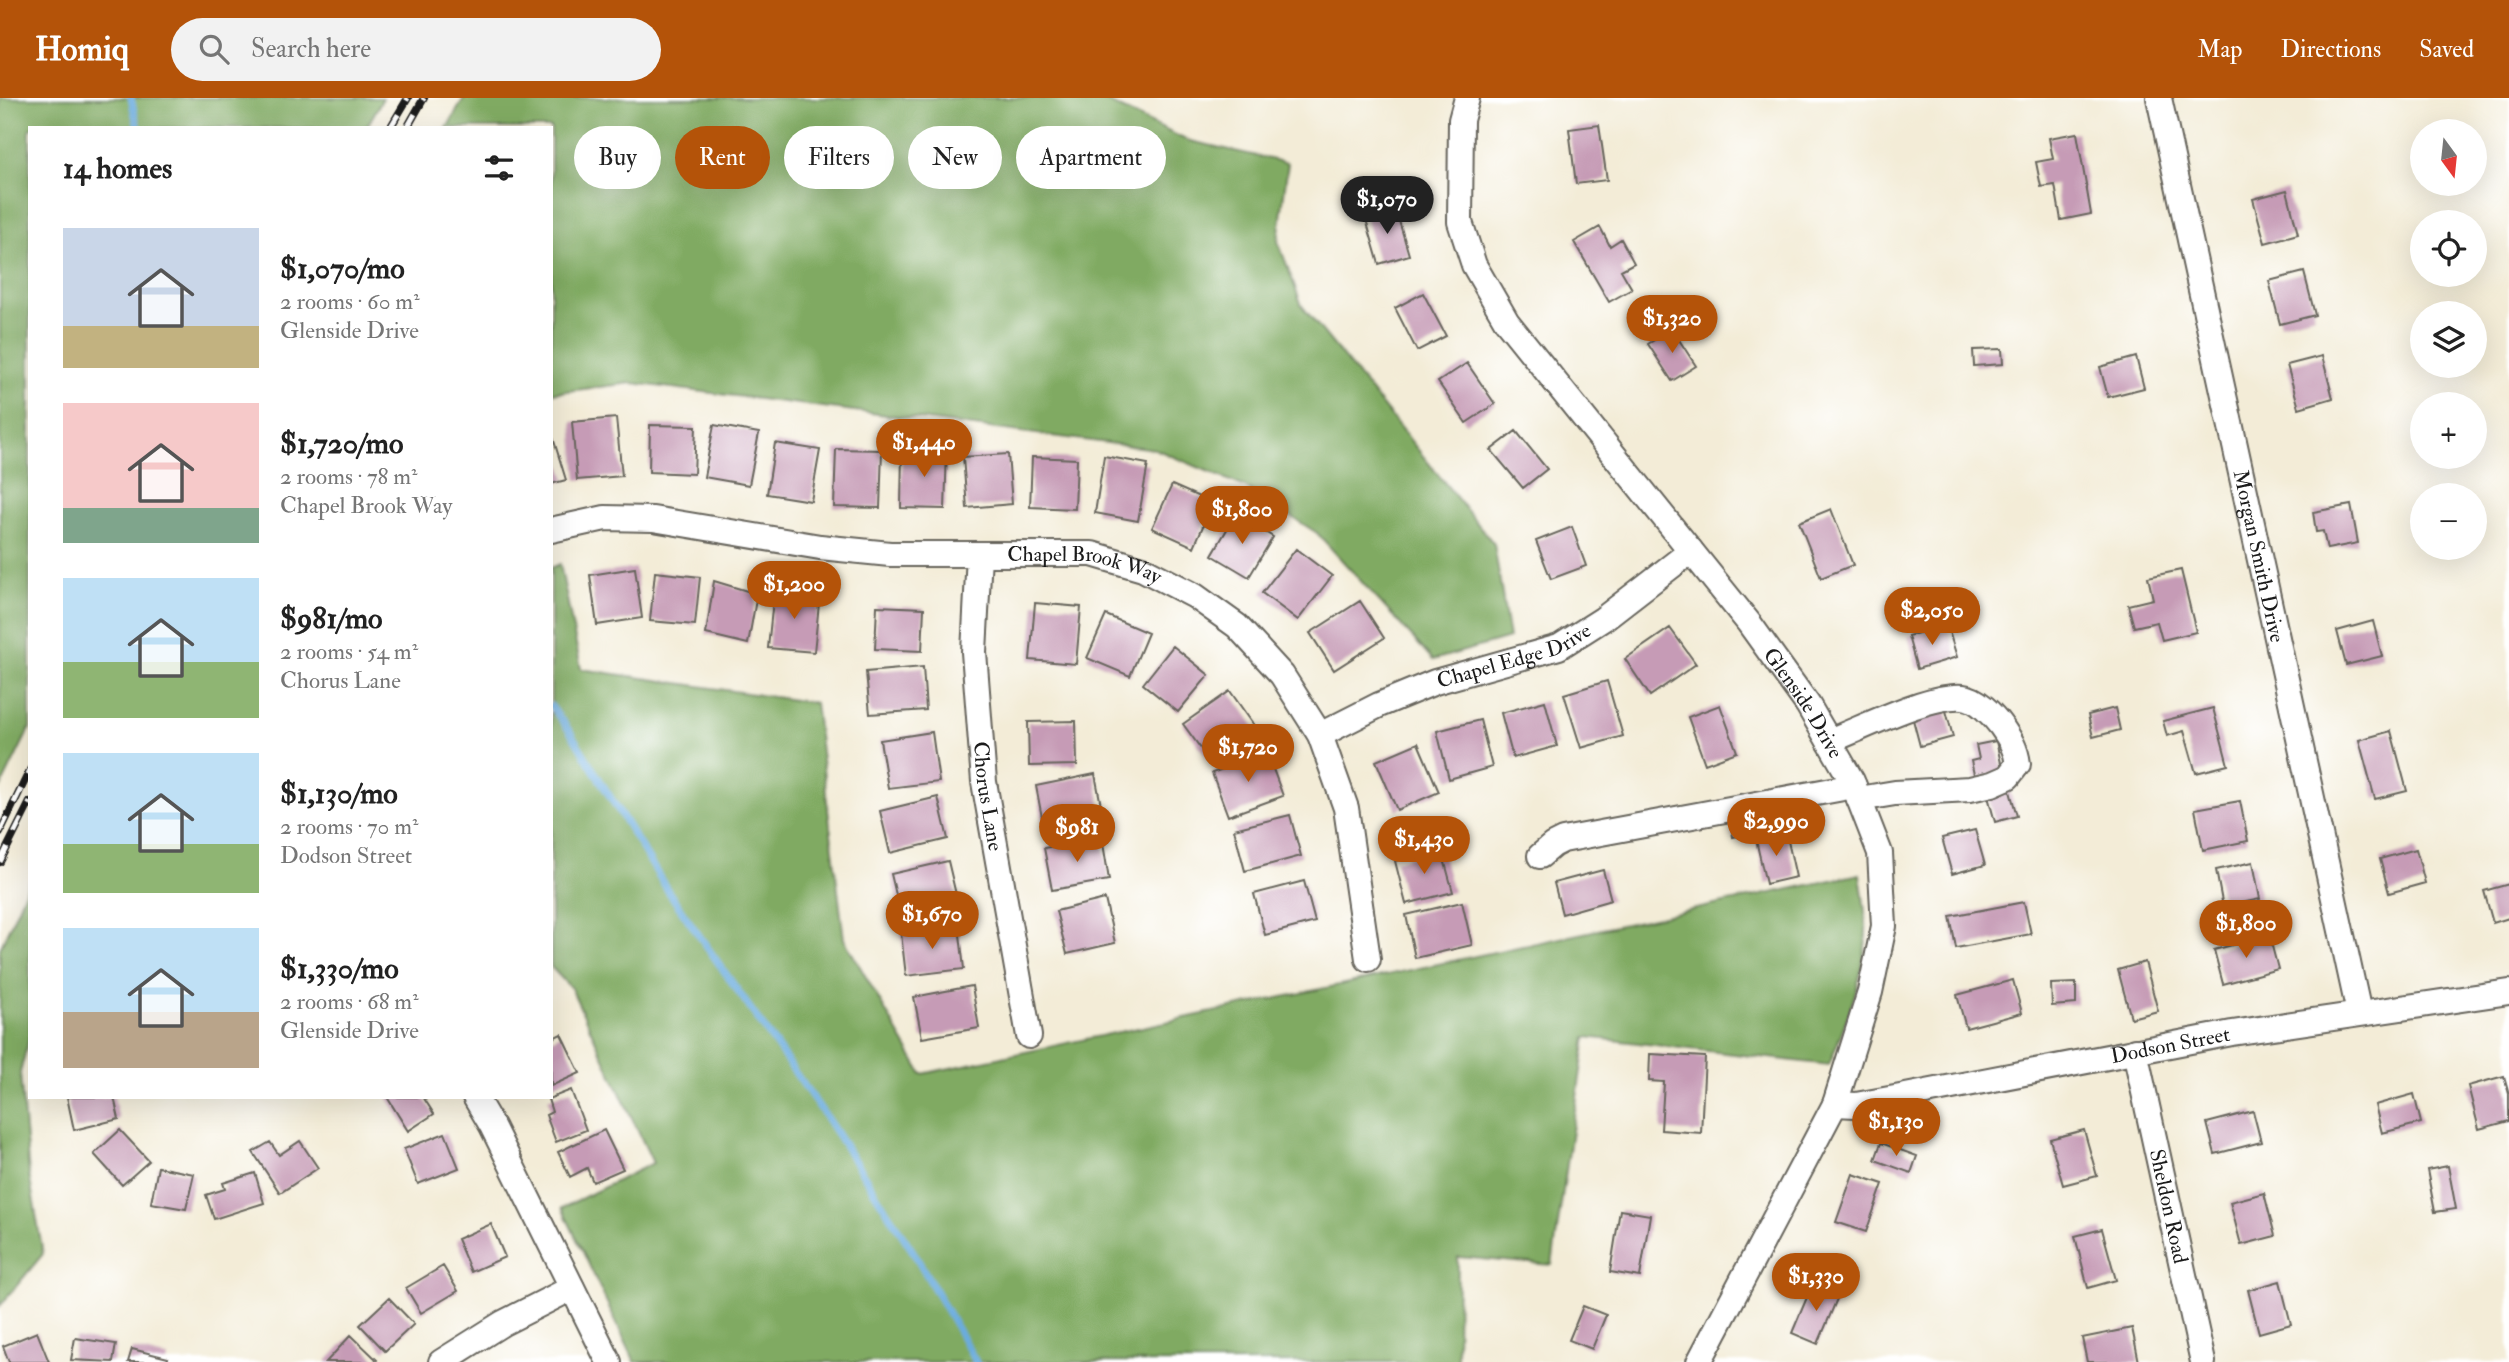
<!DOCTYPE html>
<html lang="en">
<head>
<meta charset="utf-8">
<style>
	:root { --surface:#fff; --page:#f2f2f2; --text:#222; --muted:#767676; --accent:#b45309 }
	body { margin:0; font-family:"IM FELL Double Pica",serif; background:var(--page); color:var(--text); height:100vh; display:flex; flex-direction:column; font-size:26px; white-space:nowrap }
	* { box-sizing:border-box; margin:0 }
	p { font-size:23px; color:var(--muted) }
	.icon { flex:none; width:38px; height:38px; fill:none; stroke:currentColor; stroke-width:2; stroke-linecap:round; stroke-linejoin:round }
	.map { position:relative; flex:1; overflow:hidden }
	.panel { position:absolute; left:28px; top:28px; width:525px; height:973px; display:flex; flex-direction:column; background:var(--surface); border-radius:0px; box-shadow:0 7px 28px #0002 }
	.panel>* { flex:none }
	.top-card { position:absolute; left:574px; top:28px; width:665px; height:63px; display:flex; gap:14px }
	.needle { width:46px; rotate:165deg }
	.fabs { position:absolute; left:2410px; top:21px; display:grid; gap:14px }
	.fabs a { display:grid; place-items:center; width:77px; height:77px; border-radius:50%; background:var(--surface); box-shadow:0 7px 28px #0002; font-size:35px }
	.price { position:absolute; translate:-50% -60px; padding:0 16px; border-radius:24px; background:var(--accent); color:#fff; font-size:23px; line-height:46px; filter:drop-shadow(0 2px 4px #0008) }
	.price::after { content:''; position:absolute; left:50%; top:42px; width:21px; height:16px; margin-left:-10px; background:inherit; clip-path:polygon(0 0,100% 0,50% 100%) }
	.price.on { background:#222; color:#fff }
	ul { padding:0; list-style:none }
	li { display:flex; align-items:center; gap:21px; height:175px; padding:0 35px }
	li span { display:grid; place-items:center; flex:none; width:196px; height:140px; border-radius:0px; color:#555 }
	li>.icon { margin-inline-start:auto }
	span .icon { width:84px; height:84px; fill:#fffc; stroke-width:1 }
	li b { font-size:30px }
	h2 { display:flex; justify-content:space-between; align-items:center; height:84px; padding:0 35px; font-size:30px }
	.pill { padding:0 24px; border-radius:32px; background:var(--surface); box-shadow:0 7px 28px #0002; font-size:24px; line-height:63px }
	.pill.on { background:var(--accent); color:#fff }
	header { display:flex; align-items:center; gap:42px; box-sizing:border-box; height:98px; padding:0 35px; background:var(--accent); color:#fff }
	header strong { font-size:33px }
	nav { display:flex; gap:38px; margin-inline-start:auto; font-size:24px }
	.search { width:490px; height:63px; background:var(--page); display:flex; align-items:center; gap:18px; box-sizing:border-box; padding:0 24px; border-radius:38px; color:var(--muted); font-size:26px }
	.map>svg:first-child { display:block }
</style>
</head>
<body>
<header>
<strong>Homiq</strong>
<div class="search"><svg class="icon" aria-label="search" viewBox="0 0 24 24"><circle cx="10" cy="10" r="6"/><path d="M15 15l6 6"/></svg>Search here</div>
<nav><a>Map</a><a>Directions</a><a>Saved</a></nav>
</header>
<div class="map">
<svg width="2509" height="1264" viewBox="0 0 2509 1264">
	<rect width="100%" height="100%" fill="#fff"/>
	<filter id="ink" filterUnits="userSpaceOnUse"><feTurbulence type="fractalNoise" baseFrequency=".0143" numOctaves="2"/><feDisplacementMap in="SourceGraphic" scale="14" xChannelSelector="R" yChannelSelector="G"/><feConvolveMatrix kernelMatrix="1 2 1 2 8 2 1 2 1" color-interpolation-filters="sRGB"/></filter>
	<filter id="wash" filterUnits="userSpaceOnUse"><feTurbulence type="fractalNoise" baseFrequency=".00686" numOctaves="4" result="noise"/><feDisplacementMap in="SourceGraphic" scale="28" xChannelSelector="R" yChannelSelector="G"/><feGaussianBlur stdDeviation="1.57" result="paint"/><feColorMatrix in="noise" values="0 0 0 0 0 0 0 0 0 0 0 0 0 0 0 0 0 1.4 0 .05"/><feComposite in="paint" operator="in"/></filter>
	<g filter="url(#wash)">
		<rect width="100%" height="100%" fill="#f3ecd7"/>
		<path fill="#80aa62" stroke="#4e633f" stroke-width="2" d="M0 0H383L366 30H30V630L0 691Z
			M464 0H1105V3L1186 42 1288 65 1278 143 1302 208 1494 446 1509 540 1433 562 1317 435 1245 389 1155 351 632 285 551 295V30H447Z
			M560 466 581 571 815 605 844 841 922 976 1860 776C1862 792 1865 809 1866 825 1868 873 1846 923 1829 967L1586 939 1552 1167 1458 1159 1457 1264H635L562 1110 653 1065 571 890 551 869V470Z
			M30 782V937L20 975 29 1076 43 1156 0 1208V851Z"/>
		<g fill="none" stroke-linecap="round" stroke-linejoin="round">
			<path stroke="#6aacde" stroke-width="7" d="M131 0 138 30
				M551 608 571 635 668 793 824 1016 914 1155 976 1264"/>
		</g>
		<g id="blocks">
			<path fill="#c69bb6" d="M1599 27 1607 82 1576 86 1569 31Z
				M2077 35 2091 116 2061 122 2055 87 2041 89 2036 64 2053 61 2049 40Z
				M2287 92 2298 136 2265 145 2253 101Z
				M1395 109 1409 157 1379 166 1365 118Z
				M1600 129 1610 148 1621 141 1634 165 1621 172 1632 191 1609 204 1574 144Z
				M2304 174 2315 217 2280 226 2269 183Z
				M1423 195 1446 238 1417 253 1395 210Z
				M1672 231 1696 268 1672 283 1648 246Z
				M2002 251 2003 266 1974 268 1973 252Z
				M2322 258 2333 300 2299 310 2287 267Z
				M2136 259 2144 290 2108 299 2100 269Z
				M1467 265 1495 306 1466 325 1438 284Z
				M616 320 622 378 577 382 572 324Z
				M650 327 696 328 694 376 649 374Z
				M714 327 759 335 749 387 704 379Z
				M551 333 566 382 551 386Z
				M1516 333 1547 371 1523 390 1491 352Z
				M775 345 820 352 811 403 767 396Z
				M836 351 882 352 880 410 834 409Z
				M902 352H947L945 411 901 410Z
				M1008 356 1012 406 967 410 963 359Z
				M1104 358 1148 366 1138 423 1095 415Z
				M1032 359 1077 361 1075 411 1030 409Z
				M1172 387 1213 405 1194 449 1152 430Z
				M2351 407 2358 445 2327 451 2323 433 2316 434 2313 414Z
				M1831 411 1853 467 1821 480 1799 424Z
				M1236 416 1273 439 1249 479 1212 457Z
				M1572 429 1586 468 1551 481 1536 443Z
				M1296 451 1332 478 1298 522 1262 495Z
				M635 470 642 520 597 527 590 477Z
				M2181 472 2196 534 2162 542 2157 524 2134 529 2128 507 2153 501 2148 479Z
				M655 474 700 479 695 527 650 523Z
				M714 483 757 496 748 546 706 536Z
				M774 492 820 496 814 554 768 550Z
				M1360 503 1384 540 1334 572 1310 535Z
				M1035 505 1081 509 1076 566 1030 562Z
				M877 508 924 510 922 553 875 551Z
				M1106 517 1148 535 1130 578 1087 560Z
				M2373 523 2382 558 2346 567 2337 533Z
				M1947 527 1957 559 1917 571 1908 538Z
				M1670 530 1696 566 1650 598 1625 561Z
				M1173 548 1209 577 1178 614 1143 586Z
				M923 569 926 612 870 616 866 574Z
				M1607 583 1623 638 1581 650 1564 596Z
				M1230 593 1256 630 1210 663 1183 626Z
				M1545 603 1557 648 1513 660 1501 615Z
				M1944 605 1953 639 1920 648 1911 614Z
				M1720 607 1737 654 1705 666 1688 619Z
				M2115 610 2120 632 2093 639 2088 617Z
				M2213 610 2228 667 2196 675 2184 633 2167 638 2163 623Z
				M1480 622 1492 669 1449 681 1437 633Z
				M1076 623 1077 667 1029 668 1028 624Z
				M2391 633 2407 693 2375 701 2359 642Z
				M932 634 939 684 888 690 880 642Z
				M1996 643 2003 674 1975 681 1971 663 1979 661 1976 647Z
				M1418 645 1439 694 1397 712 1376 663Z
				M1267 655 1283 698 1228 718 1212 675Z
				M1095 676 1103 718 1044 730 1036 688Z
				M2008 686 2017 718 1995 724 1986 691Z
				M938 699 948 741 890 755 880 713Z
				M2240 703 2248 743 2203 752 2195 711Z
				M1290 717 1301 758 1245 773 1234 731Z
				M1752 717 1755 735 1733 739 1730 720Z
				M1975 732 1985 767 1952 776 1942 740Z
				M1786 734 1796 779 1766 786 1756 742Z
				M1102 739 1109 782 1052 792 1044 750Z
				M1441 750 1453 794 1406 806 1395 763Z
				M2416 751 2425 785 2389 795 2380 761Z
				M948 763 958 805 901 818 891 776Z
				M2253 764 2260 801 2223 809 2216 772Z
				M1603 772 1611 802 1562 816 1554 785Z
				M1304 783 1315 824 1265 837 1254 796Z
				M2509 786V820L2493 825 2484 793Z
				M1105 801 1115 845 1067 856 1056 813Z
				M1462 804 1472 847 1415 860 1406 817Z
				M2024 804 2031 836 1956 850 1950 818Z
				M959 828 964 871 906 878 901 835Z
				M2269 837 2278 871 2223 886 2214 852Z
				M2145 864 2158 913 2131 920 2118 872Z
				M2013 882 2022 915 1966 930 1957 897Z
				M2076 885V906L2052 908 2051 886Z
				M972 888 979 930 922 940 914 899Z
				M561 936 580 975 551 988V941Z
				M1650 956 1705 959 1701 1035 1661 1032 1664 984 1649 983Z
				M2504 978 2509 996V1023L2479 1031 2468 988Z
				M571 992 586 1032 556 1044 546 1017 552 1014 548 1001Z
				M2414 996 2421 1025 2382 1035 2375 1007Z
				M67 999H114L119 1021 74 1032Z
				M387 999H423L434 1016 408 1033Z
				M2253 1013 2261 1044 2215 1056 2207 1025Z
				M120 1032 149 1063 122 1087 94 1056Z
				M604 1032 623 1071 593 1084 587 1070 570 1079 558 1054Z
				M2084 1032 2097 1078 2063 1087 2050 1041Z
				M445 1035 459 1070 418 1086 404 1051Z
				M300 1043 318 1070 280 1095 253 1054 270 1044 279 1057Z
				M1881 1045 1917 1058 1911 1075 1875 1062Z
				M2448 1068 2456 1111 2435 1114 2427 1072Z
				M158 1069 194 1076 186 1111 151 1105Z
				M255 1075 264 1105 214 1121 206 1097 225 1091 223 1085Z
				M1853 1076 1883 1086 1866 1134 1836 1124Z
				M2264 1095 2275 1138 2241 1147 2230 1104Z
				M1620 1112 1650 1117 1640 1179 1610 1174Z
				M491 1126 505 1159 471 1174 457 1141Z
				M2102 1131 2116 1182 2088 1190 2075 1138Z
				M443 1168 458 1193 421 1215 406 1190Z
				M2280 1183 2291 1226 2259 1235 2248 1192Z
				M1813 1185 1839 1196 1818 1246 1792 1235Z
				M389 1200 414 1226 385 1253 360 1227Z
				M1583 1208 1606 1217 1592 1251 1569 1242Z
				M2132 1230 2139 1264H2087L2082 1240Z
				M37 1234 49 1264H9L3 1248Z
				M351 1237 377 1262 375 1264H326Z
				M75 1240 116 1246 113 1264 71 1262Z
				M132 1251 168 1260 167 1264H128Z"/>
		</g>
	</g>
	<g filter="url(#ink)">
		<use href="#blocks" fill-opacity="0" stroke="#67655d" stroke-width="2"/>
		<g fill="none" stroke-linecap="round" stroke-linejoin="round">
			<g stroke="#67655d" stroke-width="28">
				<g id="minor">
					<path id="s1" d="M1467 0 1461 22 1460 124 1474 167 1507 224 1749 525 1808 607 1852 683 1880 755 1884 828 1870 894 1835 1006 1699 1264"/>
					<path id="s2" d="M2159 0 2359 915"/>
					<path id="s3" d="M551 432 605 420 653 421 820 449 890 456H1092L1143 471 1195 498 1237 528 1282 577 1320 637 1346 710 1368 861"/>
					<path id="s4" d="M979 456 974 554 984 684 1029 938"/>
					<path id="s5" d="M1320 637 1379 607 1435 584 1559 549 1603 521 1691 453"/>
					<path d="M1829 643C1863 630 1929 596 1963 599 1977 600 1993 617 2001 628 2010 641 2016 650 2018 666L2008 679 1992 686 1970 691 1895 695 1859 701"/>
					<path d="M1540 758 1553 747 1563 742 1854 688"/>
					<path id="s6" d="M2135 953 2203 1264"/>
					<path d="M475 999 492 1028 609 1264"/>
					<path id="s7" d="M1835 1006 1856 1007 1895 1000 2232 935 2509 894"/>
					<path d="M441 1264 503 1225 572 1190"/>
				</g>
			</g>
			<use href="#minor" stroke="#fff" stroke-width="24"/>
			<g stroke="#1c1c1c" stroke-width="8">
				<path id="rail" d="M390 30 408 0
					M407 30 424 0
					M0 734 30 672
					M0 764 30 704"/>
			</g>
			<use href="#rail" stroke="#fff" stroke-width="5" stroke-dasharray="16" stroke-linecap="butt"/>
		</g>
	</g>
	<g text-anchor="middle" dominant-baseline="central" stroke-width="5" stroke-linejoin="round" paint-order="stroke">
		<g font-size="21" fill="#1c1c1c" stroke="#fff">
			<text stroke="none"><textPath href="#s2" startOffset="469">Morgan Smith Drive</textPath></text>
			<text stroke="none"><textPath href="#s3" startOffset="539">Chapel Brook Way</textPath></text>
			<text stroke="none"><textPath href="#s5" startOffset="210">Chapel Edge Drive</textPath></text>
			<text stroke="none"><textPath href="#s1" startOffset="719">Glenside Drive</textPath></text>
			<text stroke="none"><textPath href="#s4" startOffset="243">Chorus Lane</textPath></text>
			<text stroke="none"><textPath href="#s7" startOffset="341">Dodson Street</textPath></text>
			<text stroke="none"><textPath href="#s6" startOffset="159">Sheldon Road</textPath></text>
		</g>
	</g>
</svg>
<div class="fabs">
<a><svg class="needle" viewBox="-14 -14 28 28"><path d="M0-13l5 13h-10z" fill="#e53935"/><path d="M0 13l5-13h-10z" fill="#767676"/></svg></a>
<a><svg class="icon" aria-label="locate" viewBox="0 0 24 24"><circle cx="12" cy="12" r="6"/><path d="M12 2v4M12 18v4M2 12h4M18 12h4"/></svg></a>
<a><svg class="icon" aria-label="layers" viewBox="0 0 24 24"><path d="M12 4l9 5-9 5-9-5zM3 14l9 5 9-5"/></svg></a>
<a>+</a>
<a>−</a>
</div>
<b class="price on" style="left:1387px;top:138px">$1,070</b>
<b class="price" style="left:1672px;top:257px">$1,320</b>
<b class="price" style="left:924px;top:381px">$1,440</b>
<b class="price" style="left:1242px;top:448px">$1,800</b>
<b class="price" style="left:794px;top:523px">$1,200</b>
<b class="price" style="left:1932px;top:549px">$2,050</b>
<b class="price" style="left:1248px;top:686px">$1,720</b>
<b class="price" style="left:1776px;top:760px">$2,990</b>
<b class="price" style="left:1077px;top:766px">$981</b>
<b class="price" style="left:1424px;top:778px">$1,430</b>
<b class="price" style="left:932px;top:853px">$1,670</b>
<b class="price" style="left:2246px;top:862px">$1,800</b>
<b class="price" style="left:1896px;top:1060px">$1,130</b>
<b class="price" style="left:1816px;top:1215px">$1,330</b>
<div class="top-card">
<a class="pill">Buy</a>
<a class="pill on">Rent</a>
<a class="pill">Filters</a>
<a class="pill">New</a>
<a class="pill">Apartment</a>
</div>
<section class="panel">
<h2>14 homes<svg class="icon" aria-label="filters" viewBox="0 0 24 24"><path d="M4 7h16M4 17h16"/><circle cx="9" cy="7" r="2"/><circle cx="15" cy="17" r="2"/></svg></h2>
<ul>
<li><span style="background:linear-gradient(#c9d6e8 70%,#c2b280 0)"><svg class="icon" aria-label="home" viewBox="0 0 24 24"><path d="M3 11l9-7 9 7M6 9v11h12V9"/></svg></span><div><b>$1,070/mo</b><p>2 rooms · 60 m²</p><p>Glenside Drive</p></div></li>
<li><span style="background:linear-gradient(#f6c9c9 75%,#7fa58c 0)"><svg class="icon" aria-label="home" viewBox="0 0 24 24"><path d="M3 11l9-7 9 7M6 9v11h12V9"/></svg></span><div><b>$1,720/mo</b><p>2 rooms · 78 m²</p><p>Chapel Brook Way</p></div></li>
<li><span style="background:linear-gradient(#bfe0f5 60%,#8fb573 0)"><svg class="icon" aria-label="home" viewBox="0 0 24 24"><path d="M3 11l9-7 9 7M6 9v11h12V9"/></svg></span><div><b>$981/mo</b><p>2 rooms · 54 m²</p><p>Chorus Lane</p></div></li>
<li><span style="background:linear-gradient(#bfe0f5 65%,#8fb573 0)"><svg class="icon" aria-label="home" viewBox="0 0 24 24"><path d="M3 11l9-7 9 7M6 9v11h12V9"/></svg></span><div><b>$1,130/mo</b><p>2 rooms · 70 m²</p><p>Dodson Street</p></div></li>
<li><span style="background:linear-gradient(#bfe0f5 60%,#b9a48a 0)"><svg class="icon" aria-label="home" viewBox="0 0 24 24"><path d="M3 11l9-7 9 7M6 9v11h12V9"/></svg></span><div><b>$1,330/mo</b><p>2 rooms · 68 m²</p><p>Glenside Drive</p></div></li>
</ul>
</section>
</div>
</body>
</html>
